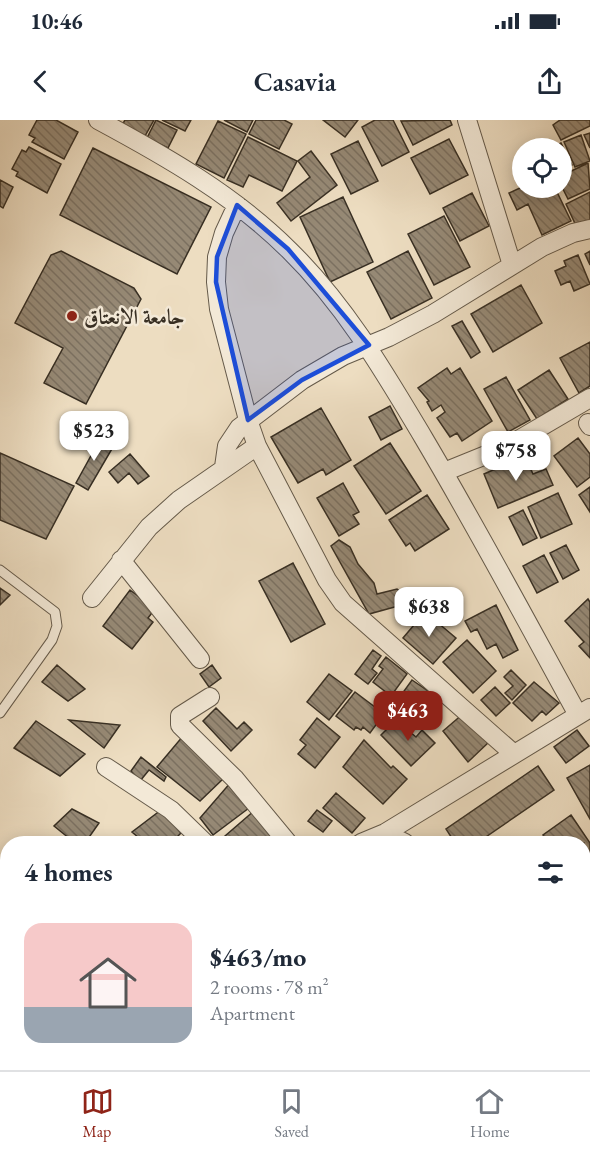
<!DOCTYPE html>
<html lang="en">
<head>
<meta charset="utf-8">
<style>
	:root { --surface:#fff; --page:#f6f6f7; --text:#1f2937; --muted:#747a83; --line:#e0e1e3; --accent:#8f2418 }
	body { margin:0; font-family:"EB Garamond",Amiri,serif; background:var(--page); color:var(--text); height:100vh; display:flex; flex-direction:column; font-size:22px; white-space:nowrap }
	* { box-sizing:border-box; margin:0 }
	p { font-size:20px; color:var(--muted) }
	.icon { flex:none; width:33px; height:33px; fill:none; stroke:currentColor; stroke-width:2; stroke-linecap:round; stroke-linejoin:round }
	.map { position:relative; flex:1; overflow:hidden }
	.sheet { position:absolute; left:0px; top:716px; width:591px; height:236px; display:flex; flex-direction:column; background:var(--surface); border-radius:24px 24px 0 0; box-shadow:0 3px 15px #0003 }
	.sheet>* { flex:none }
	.fabs { position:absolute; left:512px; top:18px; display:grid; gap:12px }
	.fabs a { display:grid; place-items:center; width:60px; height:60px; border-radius:50%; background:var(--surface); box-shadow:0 3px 15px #0003; font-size:30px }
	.price { position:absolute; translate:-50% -51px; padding:0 14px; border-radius:12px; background:#fff; color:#222; font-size:20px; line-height:39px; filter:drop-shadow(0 2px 3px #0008) }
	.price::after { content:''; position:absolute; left:50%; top:36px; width:18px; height:14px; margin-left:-9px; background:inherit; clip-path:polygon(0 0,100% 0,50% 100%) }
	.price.active { background:var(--accent); color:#fff }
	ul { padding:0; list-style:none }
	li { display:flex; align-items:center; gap:18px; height:150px; padding:0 24px }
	li span { display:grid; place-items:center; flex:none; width:168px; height:120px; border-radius:18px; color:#555 }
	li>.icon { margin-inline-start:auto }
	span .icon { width:72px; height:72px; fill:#fffc; stroke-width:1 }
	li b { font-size:26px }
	h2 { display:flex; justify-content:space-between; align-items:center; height:72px; padding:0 24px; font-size:26px }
	.status { display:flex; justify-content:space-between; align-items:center; height:42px; padding:0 30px; background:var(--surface); direction:ltr }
	.status svg { height:16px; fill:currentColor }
	header { display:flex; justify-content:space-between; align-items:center; height:78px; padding:0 24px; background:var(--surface); font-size:27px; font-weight:600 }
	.dock { display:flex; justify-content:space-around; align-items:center; height:84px; border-top:2px solid var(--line); background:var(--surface); font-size:16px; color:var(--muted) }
	.dock a { display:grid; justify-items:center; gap:3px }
	.dock .active { color:var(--accent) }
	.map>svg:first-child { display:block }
</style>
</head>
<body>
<div class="status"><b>10:46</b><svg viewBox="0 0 49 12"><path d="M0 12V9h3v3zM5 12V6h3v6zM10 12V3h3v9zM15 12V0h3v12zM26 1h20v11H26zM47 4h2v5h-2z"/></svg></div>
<header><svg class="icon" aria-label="back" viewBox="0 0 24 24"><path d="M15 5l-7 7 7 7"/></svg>Casavia<svg class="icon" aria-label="share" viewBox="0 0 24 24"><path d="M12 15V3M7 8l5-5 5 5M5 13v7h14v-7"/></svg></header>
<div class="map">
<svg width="590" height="950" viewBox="0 0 590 950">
	<defs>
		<pattern id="building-back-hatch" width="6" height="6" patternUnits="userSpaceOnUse" patternTransform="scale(1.5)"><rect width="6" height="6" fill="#968975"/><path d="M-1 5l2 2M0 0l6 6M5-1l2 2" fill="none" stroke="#7b7060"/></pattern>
	</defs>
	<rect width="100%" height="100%" fill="#edddc1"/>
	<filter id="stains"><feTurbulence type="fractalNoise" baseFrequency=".00333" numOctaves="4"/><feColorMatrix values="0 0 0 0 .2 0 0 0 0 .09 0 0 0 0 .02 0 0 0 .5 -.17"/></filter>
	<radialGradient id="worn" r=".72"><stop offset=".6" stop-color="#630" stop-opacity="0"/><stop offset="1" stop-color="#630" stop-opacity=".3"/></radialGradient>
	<path fill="url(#building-back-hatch)" stroke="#382f23" stroke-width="1.5" d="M37 0H56L78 12 64 39 32 22 35 18 29 15Z
		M125 0H154L145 16 122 5Z
		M156 0 177 10 168 28 147 18Z
		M162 0H191L185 11Z
		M224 0H253L247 12Z
		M256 0H284L292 4 279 29 249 14Z
		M323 0H358L345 17Z
		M375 0H393L409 32 382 46 362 7Z
		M450 0 452 5 413 25 401 1Z
		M560 0H590V6L561 20 553 5Z
		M218 1 246 14 224 58 196 44Z
		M590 13V28L584 15Z
		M581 15 590 41 575 47 564 22Z
		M248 17 297 41 282 71 249 55 243 67 227 60Z
		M449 19 468 55 430 74 411 38Z
		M358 21 378 61 351 74 331 34Z
		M561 23 572 45 561 50V28H551Z
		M29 27 61 44 47 73 16 56 18 52 12 49 22 30 26 32Z
		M93 28 211 87 177 154 60 95Z
		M311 31 337 65 291 101 277 83 310 57 298 41Z
		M588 43 590 69 568 79 561 65V56Z
		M0 60 13 67 3 88 0 86Z
		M522 67 555 68 571 101 542 115 528 84 517 90 509 73Z
		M590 72V104L578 110 566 84Z
		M472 73 489 106 460 121 443 88Z
		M343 77 373 142 330 162 300 97Z
		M444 96 470 147 434 165 408 114Z
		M61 131 134 168 141 179 86 284 44 263 63 228 15 203 51 135Z
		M408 131 432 178 391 199 367 152Z
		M590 131V145L585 134Z
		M578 135 590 164 574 171 570 161 561 165 555 151 566 146 564 141Z
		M521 165 542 203 493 232 471 194Z
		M462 201 480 232 471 238 452 206Z
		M590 222V266L579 273 560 238Z
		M447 248 451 254 460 248 492 301 462 321 457 313 450 317 437 298 445 292 441 285 432 291 427 282 429 281 418 268Z
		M549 250 568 279 537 299 518 270Z
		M506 257 530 300 508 312 484 269Z
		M390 286 402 309 381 320 369 297Z
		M321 288 351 340 326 355 323 349 298 363 271 317Z
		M110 297 125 305 116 321 102 313Z
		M94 317 113 327 88 370 76 363 93 332 87 328Z
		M578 318 590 334V357L577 367 554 336Z
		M390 323 421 371 386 394 354 346Z
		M0 333 74 366 46 419 0 400Z
		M130 334 149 356 138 364 129 353 118 363 109 352Z
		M525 336 533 354 546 349 553 365 498 388 484 354Z
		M343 363 359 392 353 395 359 404 339 416 317 378Z
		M590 367V392L579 375Z
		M558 373 572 404 541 418 528 387Z
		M427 375 449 409 415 431 410 423 406 426 389 400Z
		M523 390 537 418 523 425 509 397Z
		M339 420 350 427 358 444 374 463 377 474 397 469 413 482 369 494 331 426Z
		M566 425 579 450 563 459 550 433Z
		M544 435 558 462 537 473 523 446Z
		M293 443 325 504 291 522 259 461Z
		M0 468 10 475 0 485Z
		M130 470 155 489 148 498 153 502 132 529 103 506Z
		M588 479 590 482V538L579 526 584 522 565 501Z
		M496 485 518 530 503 538 496 524 487 529 477 509 471 512 465 501Z
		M425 492 456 518 433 544 403 518Z
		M467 520 496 551 473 573 443 542Z
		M373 530 381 536 372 549 377 553 368 564 355 554Z
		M386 537 407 554 391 576 373 562 383 549 379 546Z
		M57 545 85 569 68 581 42 562Z
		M212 545 221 558 209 567 200 554Z
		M511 550 526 565 512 580 505 573 513 566 504 557Z
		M329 554 352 571 329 600 307 582Z
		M412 560 440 579 425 602 417 596 411 605 395 593 403 581 399 578Z
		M534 562 559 583 546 595 542 591 532 601 513 583Z
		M495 567 510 583 496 596 481 580Z
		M355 572 384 594 370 613 363 607 361 610 356 607 354 610 336 596Z
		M216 588 237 609 244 602 252 610 231 631 203 601Z
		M464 593 490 621 468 642 443 611Z
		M317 598 340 617 315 648 298 634 306 625 300 620Z
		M69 600 120 605 104 628Z
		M396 600 416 617 422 610 435 623 411 646 381 615Z
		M36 601 85 634 60 656 14 628Z
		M577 610 589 626 566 643 554 627Z
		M183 616 225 657 200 681 157 647Z
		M364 620 391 648 393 646 407 659 383 684 343 647Z
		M141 637 166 657 164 661 149 650 140 661 131 651Z
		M590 645V699L567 658Z
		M538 646 554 670 477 723H455L446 709Z
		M231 662 253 685 213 715 200 698Z
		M336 673 365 698 352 713 323 688Z
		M72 689 99 703 85 723H75L54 706Z
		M161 690 181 713 171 723H145L132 712Z
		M255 690 275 716 246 723H232L225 716Z
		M317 690 332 701 323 712 308 701Z
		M571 695 590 723V743L584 747V723H568L566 720 562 723H548L543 715Z
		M8 751V783L0 784V752Z
		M590 772V791L588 793 584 787V776Z
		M17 944H62L65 950H8Z
		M103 944H154L143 950H101L98 947Z
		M180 944H215L206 950H185Z
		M253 944H277L275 950H244Z
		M467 944H506L503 950H465Z"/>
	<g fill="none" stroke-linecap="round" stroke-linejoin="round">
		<g stroke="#655a4a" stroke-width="11">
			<path id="service" d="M0 450 55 492 57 506 52 520 0 593"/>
		</g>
		<g stroke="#655a4a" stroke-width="20">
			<path id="minor" d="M98 0C165 36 234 75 289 130 345 185 383 250 423 317 477 408 527 502 578 595
				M467 0 512 145
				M237 85 224 113 217 137 216 162 219 189 248 300 257 326 327 460 343 483 514 634
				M588 303 590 306
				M224 347 227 326 239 308 302 260 343 236 389 217 433 194 542 127 573 113 590 109
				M444 352 508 326 590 278
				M121 440 200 539
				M92 478 149 407 179 380 257 326
				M210 577 180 596V605L235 659 288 723
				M106 647 171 690 205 723
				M385 713 405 723
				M361 723 385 713 590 588
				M0 805 8 804
				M584 817 590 821
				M0 930 8 924
				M71 944 76 950
				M293 950 294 944
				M436 950 438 944"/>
		</g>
		<use href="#service" stroke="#f3e9d7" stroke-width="9"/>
		<use href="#minor" stroke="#f3e9d7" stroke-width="18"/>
	</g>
	<path fill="#1d4ed8" fill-opacity="0.2" stroke="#1d4ed8" stroke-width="4.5" stroke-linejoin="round" d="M237 85 288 129 369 225 302 260 248 300 216 162 217 137Z"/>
	<circle fill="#8f2418" stroke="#f3e9d7" stroke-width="2" cx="72" cy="196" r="6"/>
	<g text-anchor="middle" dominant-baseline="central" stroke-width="5" stroke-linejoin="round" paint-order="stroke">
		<g font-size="21" font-weight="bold" fill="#382f23" stroke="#f3e9d7" text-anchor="start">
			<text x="84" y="196">جامعة الانعتاق</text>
		</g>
	</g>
	<rect width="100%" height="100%" filter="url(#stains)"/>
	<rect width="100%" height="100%" fill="url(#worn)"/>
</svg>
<div class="fabs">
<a><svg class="icon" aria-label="locate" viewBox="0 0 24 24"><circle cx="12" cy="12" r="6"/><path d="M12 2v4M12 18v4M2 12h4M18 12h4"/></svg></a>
</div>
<b class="price" style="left:94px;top:342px">$523</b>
<b class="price" style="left:516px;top:362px">$758</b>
<b class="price" style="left:429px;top:518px">$638</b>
<b class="price active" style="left:408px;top:622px">$463</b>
<section class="sheet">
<h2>4 homes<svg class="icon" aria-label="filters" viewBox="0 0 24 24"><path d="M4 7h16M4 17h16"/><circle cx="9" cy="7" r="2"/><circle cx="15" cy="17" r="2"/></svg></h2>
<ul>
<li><span style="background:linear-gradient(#f6c9c9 70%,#9aa5b1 0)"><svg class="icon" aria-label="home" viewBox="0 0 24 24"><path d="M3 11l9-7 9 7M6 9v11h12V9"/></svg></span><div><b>$463/mo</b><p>2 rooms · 78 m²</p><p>Apartment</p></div></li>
</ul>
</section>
</div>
<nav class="dock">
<a class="active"><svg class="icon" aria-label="map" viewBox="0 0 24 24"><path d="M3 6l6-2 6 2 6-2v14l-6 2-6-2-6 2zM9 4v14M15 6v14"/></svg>Map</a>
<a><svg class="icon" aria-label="saved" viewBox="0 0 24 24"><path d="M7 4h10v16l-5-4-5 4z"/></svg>Saved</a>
<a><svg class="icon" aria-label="home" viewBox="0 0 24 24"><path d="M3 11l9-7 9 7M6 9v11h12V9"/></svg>Home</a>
</nav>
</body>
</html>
